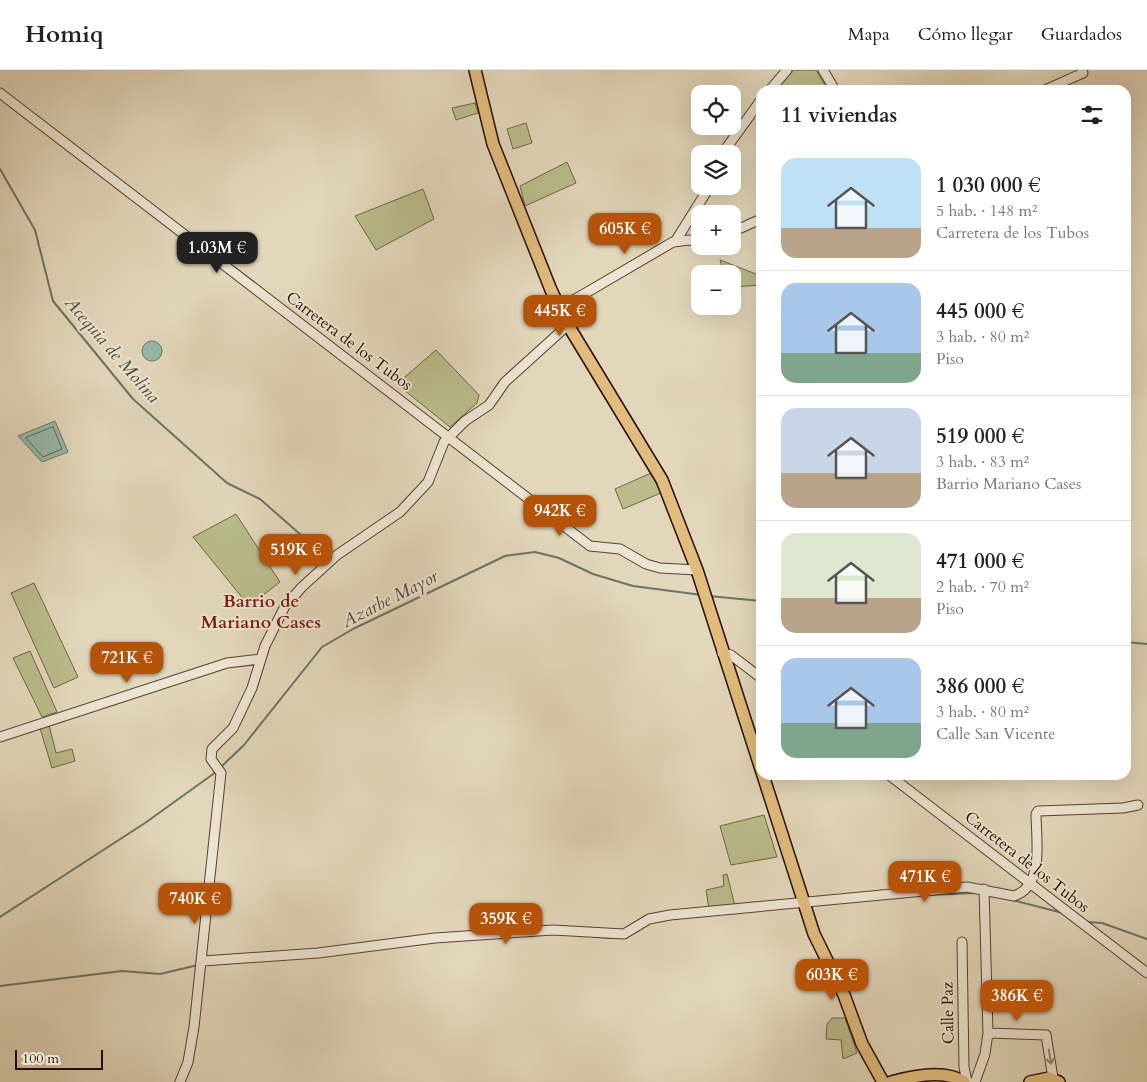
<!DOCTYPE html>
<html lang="es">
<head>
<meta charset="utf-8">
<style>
	:root { --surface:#fff; --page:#f2f2f2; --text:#222; --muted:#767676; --line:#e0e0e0; --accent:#b45309 }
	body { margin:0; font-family:Cardo,serif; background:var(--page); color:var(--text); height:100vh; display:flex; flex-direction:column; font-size:19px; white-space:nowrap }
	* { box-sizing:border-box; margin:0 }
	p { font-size:16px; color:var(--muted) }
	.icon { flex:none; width:28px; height:28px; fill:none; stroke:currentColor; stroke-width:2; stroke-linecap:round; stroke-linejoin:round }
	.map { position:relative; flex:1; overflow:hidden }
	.sheet { position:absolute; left:756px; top:15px; width:375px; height:695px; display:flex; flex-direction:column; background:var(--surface); border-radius:15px; box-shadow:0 5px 20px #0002 }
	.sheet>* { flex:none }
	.controls { position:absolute; left:691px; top:15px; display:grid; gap:10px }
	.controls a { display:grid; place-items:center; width:50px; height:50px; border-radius:10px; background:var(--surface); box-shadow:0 5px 20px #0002; font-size:25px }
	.scale { position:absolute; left:15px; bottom:12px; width:88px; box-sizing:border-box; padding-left:5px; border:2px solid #280e00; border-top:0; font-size:14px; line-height:18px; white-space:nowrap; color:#280e00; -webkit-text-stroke:4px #ede5d3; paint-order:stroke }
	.price { position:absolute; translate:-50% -42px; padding:0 11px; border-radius:10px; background:var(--accent); color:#fff; font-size:16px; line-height:32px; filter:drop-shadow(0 1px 2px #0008) }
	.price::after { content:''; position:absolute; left:50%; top:30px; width:15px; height:11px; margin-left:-8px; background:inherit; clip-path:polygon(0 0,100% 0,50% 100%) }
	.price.current { background:#222; color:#fff }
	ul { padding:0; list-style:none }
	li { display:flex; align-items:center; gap:15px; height:125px; padding:0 25px }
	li+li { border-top:1px solid var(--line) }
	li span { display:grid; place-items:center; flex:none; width:140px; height:100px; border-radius:15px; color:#555 }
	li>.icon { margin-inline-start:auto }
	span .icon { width:60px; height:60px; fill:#fffc; stroke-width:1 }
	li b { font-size:21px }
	h2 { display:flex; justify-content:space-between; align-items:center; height:60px; padding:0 25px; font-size:21px }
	header { display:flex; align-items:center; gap:30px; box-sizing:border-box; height:70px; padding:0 25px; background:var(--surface); border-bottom:1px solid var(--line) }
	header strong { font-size:24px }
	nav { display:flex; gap:28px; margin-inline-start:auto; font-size:18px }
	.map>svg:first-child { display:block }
</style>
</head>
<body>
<header>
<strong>Homiq</strong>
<nav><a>Mapa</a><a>Cómo llegar</a><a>Guardados</a></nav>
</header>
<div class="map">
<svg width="1147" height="1012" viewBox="0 0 1147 1012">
	<rect width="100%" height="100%" fill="#e3d7bb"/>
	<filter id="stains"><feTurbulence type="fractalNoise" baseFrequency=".004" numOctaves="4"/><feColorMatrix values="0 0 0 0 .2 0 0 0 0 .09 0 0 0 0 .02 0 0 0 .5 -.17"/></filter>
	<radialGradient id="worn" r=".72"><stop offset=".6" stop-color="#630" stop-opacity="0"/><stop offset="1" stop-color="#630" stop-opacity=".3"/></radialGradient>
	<path fill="#babc8b" stroke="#716546" d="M794 0H816L828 20H776Z
		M475 33 478 43 456 50 452 38Z
		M526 53 532 73 513 79 507 59Z
		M567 92 576 113 525 136 520 116Z
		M423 119 434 149 376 180 355 146Z
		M720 190 761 206V215L733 217 732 204H724Z
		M436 280 479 325 477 333 450 357 399 316V312Z
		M651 403 661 423 623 439 615 419Z
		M236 444 280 512 249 536 193 467Z
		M34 513 78 607 54 618 11 523Z
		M30 581 57 642 42 647 13 588Z
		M49 655 56 683 72 679 75 691 52 698 40 658Z
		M764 745 777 787 731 795 720 756Z
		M727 804 735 836 709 839 706 820 724 816 723 805Z
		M832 948H845L857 983 843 989 841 970 826 969 827 954Z"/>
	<path fill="#96baaa" stroke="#6a7566" d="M142 281a10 10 0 1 1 20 0a10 10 0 1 1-20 0Z
		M55 351 68 382 42 392 18 366Z"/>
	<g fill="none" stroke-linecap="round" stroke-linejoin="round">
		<path stroke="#5f6455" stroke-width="1" d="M53 357 62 379 43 387 26 368Z"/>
		<path stroke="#6a7566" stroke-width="2" d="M0 99 35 160 53 231 133 329 227 413 260 429 309 472
			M709 526 761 531
			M1126 572 1147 574
			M221 697 244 675 322 577 353 559 505 486 535 482 559 488 593 504 633 516 702 525
			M925 825 978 823
			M1012 830 1063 843
			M0 847 145 753 216 702
			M1086 852 1102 853 1147 869
			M628 866 639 860
			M596 867 614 868
			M0 916 122 901 160 904 198 895"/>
		<g stroke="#57402f" stroke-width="11">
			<path id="minor" d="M823 0 835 20
				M770 20 787 0
				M1045 20 1083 3
				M0 23 590 476 620 479 646 494 660 498 697 500
				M722 84 761 30
				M732 162 761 149
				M675 172 710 116
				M560 238 673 172 689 170 700 173
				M722 583 731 585 761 608
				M0 667 227 593 261 589
				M889 705 1147 903
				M962 872 964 997 967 1012
				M203 891 318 883 435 868 553 860 624 864 649 849 670 845 967 817 1014 826C1045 816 1036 769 1036 744L1038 741 1123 738 1138 735
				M988 963 1046 965 1053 1008
				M180 1012 188 992 194 957 221 703 211 689 212 679 233 658 252 618 265 576 285 536 302 517 337 485 400 442 428 412 444 372 465 351 489 335 505 312 568 255
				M975 1012 985 984 988 963 984 819"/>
		</g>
		<g stroke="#280e00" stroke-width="14">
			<path id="major" d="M475 0 493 74 551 220 568 255 662 410 697 500 814 864 844 925 862 974 883 1012
				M891 1012C912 1006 945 999 964 1012
				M1030 1012 1049 1008 1059 1012"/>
		</g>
		<use href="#minor" stroke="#ede5d3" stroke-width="9"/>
		<use href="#major" stroke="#e2bc7e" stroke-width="11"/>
	</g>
	<defs><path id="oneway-shaft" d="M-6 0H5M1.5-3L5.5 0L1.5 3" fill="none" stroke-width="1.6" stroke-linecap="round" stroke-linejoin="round" transform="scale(1.25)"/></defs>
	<use stroke="#948474" href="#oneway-shaft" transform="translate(1050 987) rotate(81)"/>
	<g text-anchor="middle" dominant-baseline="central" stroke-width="4" stroke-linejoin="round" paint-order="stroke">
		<g font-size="16" fill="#280e00" stroke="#ede5d3">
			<text transform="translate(349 271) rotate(37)">Carretera de los Tubos</text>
			<text transform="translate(1027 792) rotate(38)">Carretera de los Tubos</text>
			<text transform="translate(948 943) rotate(-91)">Calle Paz</text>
		</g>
		<g font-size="18" font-style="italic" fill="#4e4a3c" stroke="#ede5d3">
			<text transform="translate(112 280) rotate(49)">Acequia de Molina</text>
			<text transform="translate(390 529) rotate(-27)">Azarbe Mayor</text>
		</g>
		<g font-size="18" font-weight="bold" fill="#7a1f14" stroke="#ede5d3">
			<text x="261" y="531">Barrio de<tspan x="261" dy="21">Mariano Cases</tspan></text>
		</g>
	</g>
	<rect width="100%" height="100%" filter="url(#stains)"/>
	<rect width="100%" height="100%" fill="url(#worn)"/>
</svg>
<div class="controls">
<a><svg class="icon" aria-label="locate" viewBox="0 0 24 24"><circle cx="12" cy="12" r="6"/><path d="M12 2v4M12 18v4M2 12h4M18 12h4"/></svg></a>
<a><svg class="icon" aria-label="layers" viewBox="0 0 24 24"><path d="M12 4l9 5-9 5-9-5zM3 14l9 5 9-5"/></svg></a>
<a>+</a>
<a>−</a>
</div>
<div class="scale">100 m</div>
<b class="price" style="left:625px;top:185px">605K €</b>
<b class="price current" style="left:217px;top:204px">1.03M €</b>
<b class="price" style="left:560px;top:267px">445K €</b>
<b class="price" style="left:560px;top:467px">942K €</b>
<b class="price" style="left:296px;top:506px">519K €</b>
<b class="price" style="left:127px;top:614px">721K €</b>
<b class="price" style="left:925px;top:833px">471K €</b>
<b class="price" style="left:195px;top:855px">740K €</b>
<b class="price" style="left:506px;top:875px">359K €</b>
<b class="price" style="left:832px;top:931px">603K €</b>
<b class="price" style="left:1017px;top:952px">386K €</b>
<section class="sheet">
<h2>11 viviendas<svg class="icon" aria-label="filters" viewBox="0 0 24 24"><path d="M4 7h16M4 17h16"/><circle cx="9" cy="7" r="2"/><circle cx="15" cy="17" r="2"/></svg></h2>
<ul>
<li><span style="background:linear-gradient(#bfe0f5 70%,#b9a48a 0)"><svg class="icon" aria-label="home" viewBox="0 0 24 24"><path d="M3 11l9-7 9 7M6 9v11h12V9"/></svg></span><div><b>1 030 000 €</b><p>5 hab. · 148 m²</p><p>Carretera de los Tubos</p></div></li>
<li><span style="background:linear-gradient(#a9c7e8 70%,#7fa58c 0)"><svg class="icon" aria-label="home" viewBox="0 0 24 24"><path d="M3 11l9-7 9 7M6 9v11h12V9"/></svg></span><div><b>445 000 €</b><p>3 hab. · 80 m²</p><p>Piso</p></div></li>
<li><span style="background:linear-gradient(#c9d6e8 65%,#b9a48a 0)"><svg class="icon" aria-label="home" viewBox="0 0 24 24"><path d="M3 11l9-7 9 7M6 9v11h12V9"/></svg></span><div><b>519 000 €</b><p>3 hab. · 83 m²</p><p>Barrio Mariano Cases</p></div></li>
<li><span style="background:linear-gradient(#dfe7d0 65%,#b9a48a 0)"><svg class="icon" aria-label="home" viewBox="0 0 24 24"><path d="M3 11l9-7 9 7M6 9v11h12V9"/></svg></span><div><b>471 000 €</b><p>2 hab. · 70 m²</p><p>Piso</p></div></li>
<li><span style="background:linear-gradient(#a9c7e8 65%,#7fa58c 0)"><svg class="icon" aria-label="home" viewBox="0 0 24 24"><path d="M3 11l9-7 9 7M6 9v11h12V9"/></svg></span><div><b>386 000 €</b><p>3 hab. · 80 m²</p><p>Calle San Vicente</p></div></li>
</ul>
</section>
</div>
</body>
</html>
